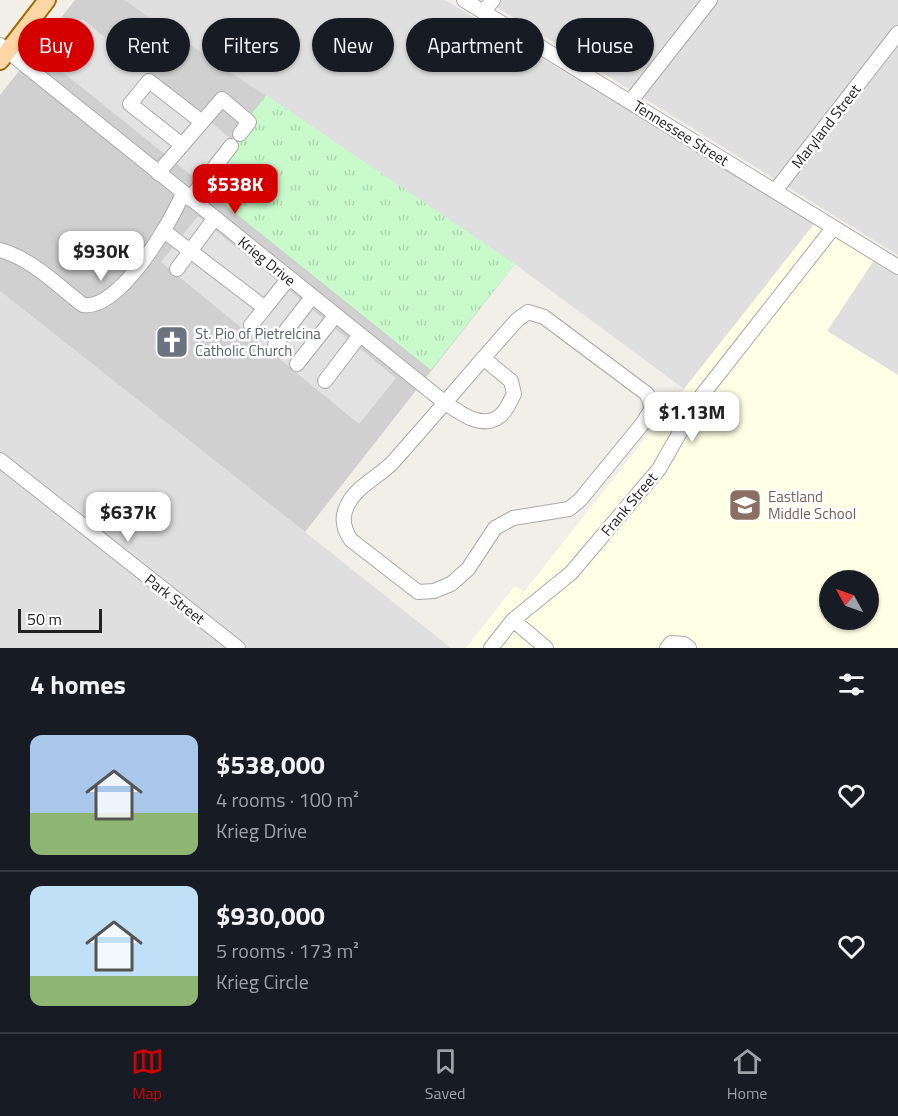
<!DOCTYPE html>
<html lang="en">
<head>
<meta charset="utf-8">
<style>
	:root { --surface:#171b24; --page:#20242c; --text:#f1f3f6; --muted:#9ea1a6; --line:#363941; --accent:#d40000 }
	body { margin:0; font-family:"Titillium Web",sans-serif; background:var(--page); color:var(--text); height:100vh; display:flex; flex-direction:column; font-size:22px; white-space:nowrap }
	* { box-sizing:border-box; margin:0 }
	p { font-size:20px; color:var(--muted) }
	.icon { flex:none; width:33px; height:33px; fill:none; stroke:currentColor; stroke-width:2; stroke-linecap:round; stroke-linejoin:round }
	.map { position:relative; height:648px; overflow:hidden }
	.panel { display:flex; flex-direction:column; background:var(--surface); flex:1 }
	.panel>* { flex:none }
	.banner { position:absolute; left:18px; top:18px; width:862px; height:54px; display:flex; gap:12px }
	.needle { width:39px; rotate:310deg }
	.controls { position:absolute; left:819px; top:570px; display:grid; gap:12px }
	.controls a { display:grid; place-items:center; width:60px; height:60px; border-radius:50%; background:var(--surface); box-shadow:0 2px 4px #0004; font-size:30px }
	.scale { position:absolute; left:18px; bottom:15px; width:84px; box-sizing:border-box; padding-left:6px; border:3px solid #222; border-top:0; font-size:16px; line-height:21px; white-space:nowrap; color:#222; -webkit-text-stroke:4px #fff; paint-order:stroke }
	.price { position:absolute; translate:-50% -51px; padding:0 14px; border-radius:12px; background:#fff; color:#222; font-size:20px; line-height:39px; filter:drop-shadow(0 2px 3px #0008) }
	.price::after { content:''; position:absolute; left:50%; top:36px; width:18px; height:14px; margin-left:-9px; background:inherit; clip-path:polygon(0 0,100% 0,50% 100%) }
	.price.selected { background:var(--accent); color:#fff }
	ul { padding:0; list-style:none }
	li { display:flex; align-items:center; gap:18px; height:150px; padding:0 30px }
	li+li { border-top:2px solid var(--line) }
	li span { display:grid; place-items:center; flex:none; width:168px; height:120px; border-radius:12px; color:#555 }
	li>.icon { margin-inline-start:auto }
	span .icon { width:72px; height:72px; fill:#fffc; stroke-width:1 }
	li b { font-size:26px }
	h2 { display:flex; justify-content:space-between; align-items:center; height:72px; padding:0 30px; font-size:26px }
	.tag { padding:0 21px; border-radius:27px; background:var(--surface); box-shadow:0 2px 4px #0004; font-size:21px; line-height:54px }
	.tag.selected { background:var(--accent); color:#fff }
	.tab-bar { display:flex; justify-content:space-around; align-items:center; height:84px; border-top:2px solid var(--line); background:var(--surface); font-size:16px; color:var(--muted) }
	.tab-bar a { display:grid; justify-items:center; gap:3px }
	.tab-bar .selected { color:var(--accent) }
	.map>svg:first-child { display:block }
</style>
</head>
<body>
<div class="map">
<svg width="898" height="648" viewBox="0 0 898 648">
	<defs>
		<pattern id="park-tufts" width="24" height="20" patternUnits="userSpaceOnUse" patternTransform="scale(1.5)"><rect width="24" height="20" fill="#c8facc"/><path d="M3 7l-1-3M5 7V3M7 7l1-3M15 17l-1-3M17 17v-4M19 17l1-3" fill="none" stroke="#acd6af"/></pattern>
	</defs>
	<rect width="100%" height="100%" fill="#f2efe9"/>
	<path fill="#e0dfdf" d="M123 0H445L815 223 684 389 515 264Z
		M485 0H898V255Z
		M874 260 898 276V375L827 331Z
		M0 291 305 532 451 648H0Z"/>
	<path fill="#ffffe5" fill-rule="evenodd" d="M815 223 874 260 827 331 898 375V648H466L515 586 524 592ZM830 580H868V620H830Z"/>
	<path fill="#d0d0d0" d="M75 0H124L515 264 305 532 0 291V95Z"/>
	<path fill="url(#park-tufts)" d="M266 95 515 264 431 370 199 184Z"/>
	<path fill="#e2e2e2" d="M82 19 230 138 197 180 49 61Z
		M198 216 396 378 359 424 161 262Z"/>
	<g fill="none" stroke-linecap="round" stroke-linejoin="round">
		<g stroke="#a9a9a9" stroke-width="16">
			<path id="minor" d="M464 0 898 267
				M483 12 493 0
				M0 45 444 402C460 413 483 431 501 415 507 410 510 401 514 394L511 381 483 358
				M630 102 710 0
				M182 145 130 104 149 81 202 122
				M158 173 222 99 249 122 240 134
				M775 191 898 33
				M190 199 231 146
				M164 231 265 308 289 278
				M0 250C32 259 57 285 83 305 119 311 171 223 183 193
				M177 269 214 219
				M528 312 544 317 647 394 652 408 643 423 580 500 569 509 513 518 495 528 468 569 451 584 434 591 418 592 351 540C344 530 341 518 347 506 356 486 379 477 393 462 435 415 475 367 517 320Z
				M251 325 265 308
				M275 345 312 297
				M297 364 335 316
				M325 381 360 335
				M0 460 238 648
				M513 620 546 648
				M491 648 513 620 571 573 659 469 699 399 833 228
				M667 648 671 643 684 644 689 648"/>
		</g>
		<g stroke="#a06b00" stroke-width="20">
			<path id="major" d="M0 61 47 0"/>
		</g>
		<use href="#minor" stroke="#fff" stroke-width="14"/>
		<use href="#major" stroke="#fcd6a4" stroke-width="16"/>
	</g>
	<defs>
		<g id="church-square" transform="scale(1.725)"><rect x="-9" y="-9" width="18" height="18" rx="4" fill="#6b7280" stroke="#fff"/><path d="M-1.2-6h2.4v3.5h3.3v2.4h-3.3V6h-2.4V-.1h-3.3v-2.4h3.3Z" fill="#fff"/></g>
		<g id="school-square" transform="scale(1.725)"><rect x="-9" y="-9" width="18" height="18" rx="4" fill="#8d6e63" stroke="#fff"/><path d="M0-5L7-2L0 1L-7-2ZM-4 1L0 2.5L4 1V4Q0 6-4 4Z" fill="#fff"/></g>
	</defs>
	<g fill-rule="evenodd">
		<use href="#church-square" x="172" y="342"/>
		<use href="#school-square" x="745" y="505"/>
	</g>
	<g text-anchor="middle" dominant-baseline="central" stroke-width="5" stroke-linejoin="round" paint-order="stroke">
		<g font-size="15" fill="#222" stroke="#fff">
			<text transform="translate(826 126) rotate(-52)">Maryland Street</text>
			<text transform="translate(681 133) rotate(32)">Tennessee Street</text>
			<text transform="translate(267 261) rotate(39)">Krieg Drive</text>
			<text transform="translate(629 504) rotate(-50)">Frank Street</text>
			<text transform="translate(175 599) rotate(38)">Park Street</text>
		</g>
		<g font-size="15" fill="#5b616d" stroke="#fff" text-anchor="start">
			<text x="195" y="333">St. Pio of Pietrelcina<tspan x="195" dy="17">Catholic Church</tspan></text>
		</g>
		<g font-size="15" fill="#785e54" stroke="#fff" text-anchor="start">
			<text x="768" y="496">Eastland<tspan x="768" dy="17">Middle School</tspan></text>
		</g>
	</g>
</svg>
<div class="controls">
<a><svg class="needle" viewBox="-14 -14 28 28"><path d="M0-13l5 13h-10z" fill="#e53935"/><path d="M0 13l5-13h-10z" fill="#9ea1a6"/></svg></a>
</div>
<div class="scale">50 m</div>
<b class="price selected" style="left:235px;top:215px">$538K</b>
<b class="price" style="left:101px;top:282px">$930K</b>
<b class="price" style="left:692px;top:443px">$1.13M</b>
<b class="price" style="left:128px;top:543px">$637K</b>
<div class="banner">
<a class="tag selected">Buy</a>
<a class="tag">Rent</a>
<a class="tag">Filters</a>
<a class="tag">New</a>
<a class="tag">Apartment</a>
<a class="tag">House</a>
</div>
</div>
<section class="panel">
<h2>4 homes<svg class="icon" aria-label="filters" viewBox="0 0 24 24"><path d="M4 7h16M4 17h16"/><circle cx="9" cy="7" r="2"/><circle cx="15" cy="17" r="2"/></svg></h2>
<ul>
<li><span style="background:linear-gradient(#a9c7e8 65%,#8fb573 0)"><svg class="icon" aria-label="home" viewBox="0 0 24 24"><path d="M3 11l9-7 9 7M6 9v11h12V9"/></svg></span><div><b>$538,000</b><p>4 rooms · 100 m²</p><p>Krieg Drive</p></div><svg class="icon" aria-label="heart" viewBox="0 0 24 24"><path d="M12 20l-8-8c-3-5 5-10 8-4 3-6 11-1 8 4z"/></svg></li>
<li><span style="background:linear-gradient(#bfe0f5 75%,#8fb573 0)"><svg class="icon" aria-label="home" viewBox="0 0 24 24"><path d="M3 11l9-7 9 7M6 9v11h12V9"/></svg></span><div><b>$930,000</b><p>5 rooms · 173 m²</p><p>Krieg Circle</p></div><svg class="icon" aria-label="heart" viewBox="0 0 24 24"><path d="M12 20l-8-8c-3-5 5-10 8-4 3-6 11-1 8 4z"/></svg></li>
</ul>
</section>
<nav class="tab-bar">
<a class="selected"><svg class="icon" aria-label="map" viewBox="0 0 24 24"><path d="M3 6l6-2 6 2 6-2v14l-6 2-6-2-6 2zM9 4v14M15 6v14"/></svg>Map</a>
<a><svg class="icon" aria-label="saved" viewBox="0 0 24 24"><path d="M7 4h10v16l-5-4-5 4z"/></svg>Saved</a>
<a><svg class="icon" aria-label="home" viewBox="0 0 24 24"><path d="M3 11l9-7 9 7M6 9v11h12V9"/></svg>Home</a>
</nav>
</body>
</html>
